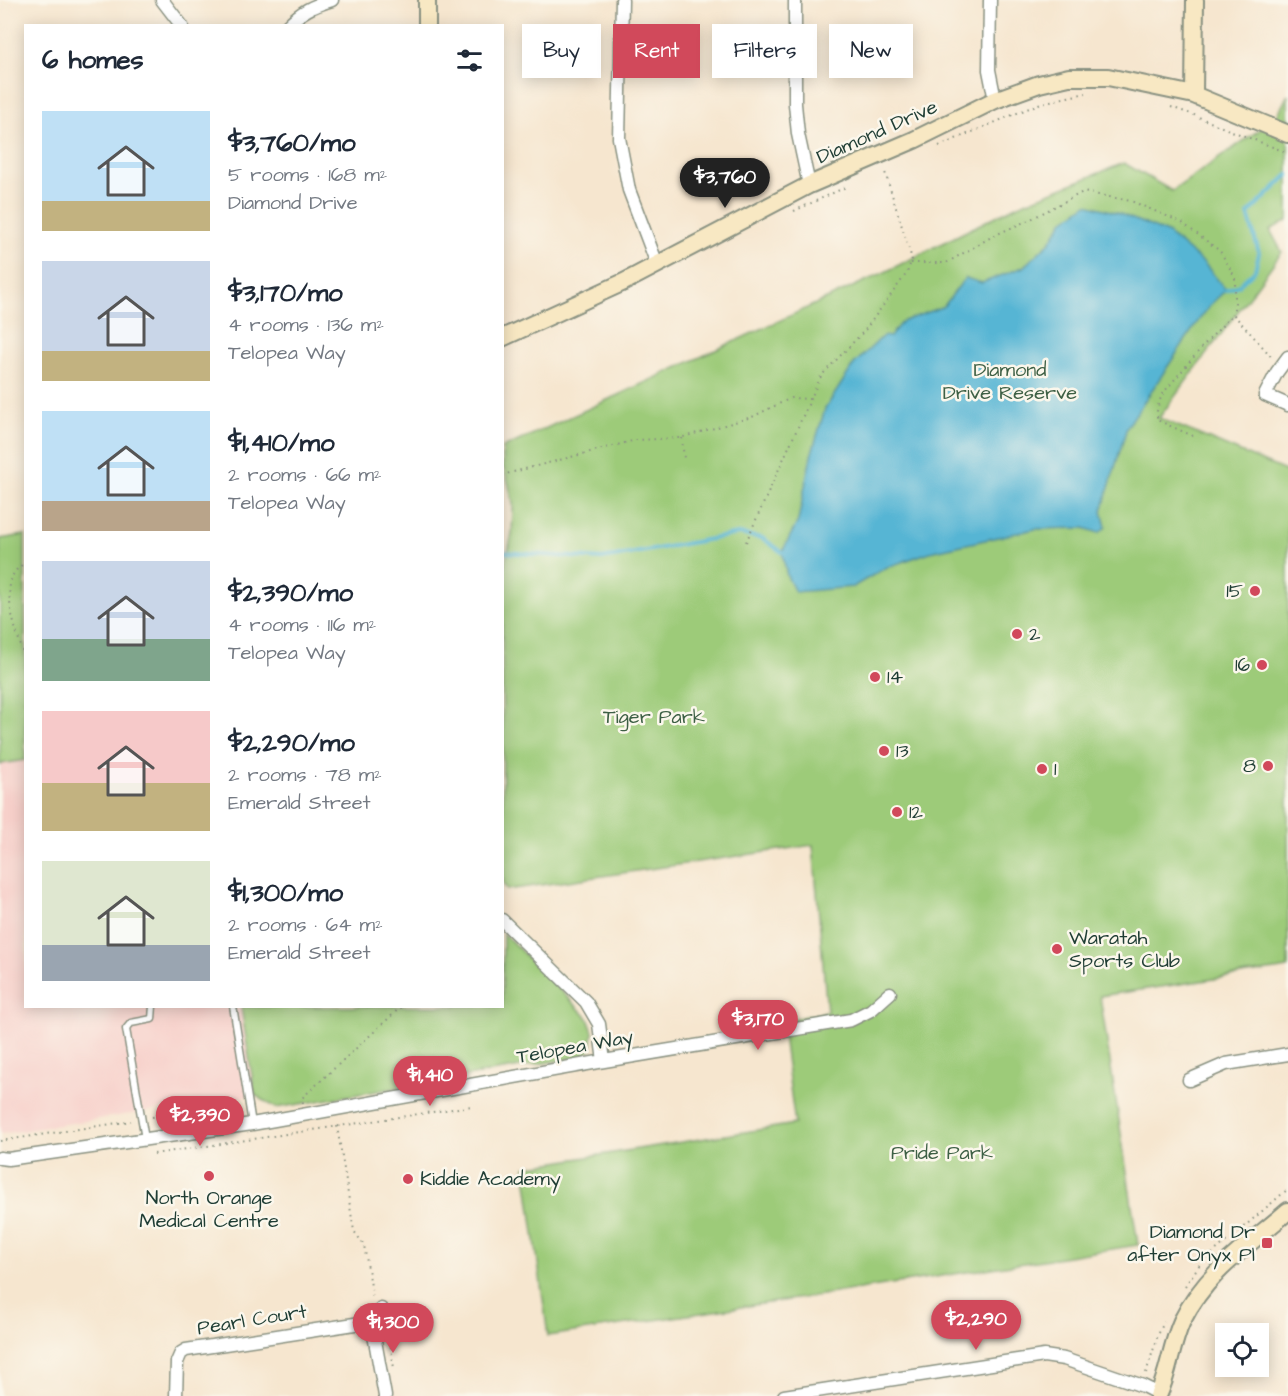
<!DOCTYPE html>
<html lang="en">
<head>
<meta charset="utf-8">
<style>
	:root { --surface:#fff; --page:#f2f2f3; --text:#1f2937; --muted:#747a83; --accent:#d1495b }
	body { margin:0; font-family:"Architects Daughter",sans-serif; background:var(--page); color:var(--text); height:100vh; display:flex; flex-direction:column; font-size:22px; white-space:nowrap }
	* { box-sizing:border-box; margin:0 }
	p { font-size:20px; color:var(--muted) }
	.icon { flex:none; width:33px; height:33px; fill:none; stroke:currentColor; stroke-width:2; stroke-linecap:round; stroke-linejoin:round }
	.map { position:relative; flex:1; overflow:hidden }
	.panel { position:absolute; left:24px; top:24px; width:480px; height:984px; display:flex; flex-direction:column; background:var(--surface); border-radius:0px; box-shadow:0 3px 15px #0003 }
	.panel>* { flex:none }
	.hud { position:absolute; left:522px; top:24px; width:570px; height:54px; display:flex; gap:12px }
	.tools { position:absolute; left:1215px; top:1323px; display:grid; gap:12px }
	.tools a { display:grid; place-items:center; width:54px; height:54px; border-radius:0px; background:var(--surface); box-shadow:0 3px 15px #0003; font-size:30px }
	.price { position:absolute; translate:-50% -51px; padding:0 14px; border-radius:21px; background:var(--accent); color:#fff; font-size:20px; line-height:39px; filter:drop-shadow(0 2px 3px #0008) }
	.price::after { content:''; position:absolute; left:50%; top:36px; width:18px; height:14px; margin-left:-9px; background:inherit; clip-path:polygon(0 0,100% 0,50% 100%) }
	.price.selected { background:#222; color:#fff }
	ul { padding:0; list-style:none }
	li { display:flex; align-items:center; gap:18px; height:150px; padding:0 18px }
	li span { display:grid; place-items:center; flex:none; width:168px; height:120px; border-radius:0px; color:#555 }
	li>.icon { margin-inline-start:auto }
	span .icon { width:72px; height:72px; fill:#fffc; stroke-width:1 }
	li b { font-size:26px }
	h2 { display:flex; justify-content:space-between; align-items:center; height:72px; padding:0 18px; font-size:26px }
	.chip { padding:0 21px; border-radius:0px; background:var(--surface); box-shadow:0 3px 15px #0003; font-size:21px; line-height:54px }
	.chip.selected { background:var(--accent); color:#fff }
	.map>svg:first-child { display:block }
</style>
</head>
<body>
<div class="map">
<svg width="1288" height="1396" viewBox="0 0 1288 1396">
	<rect width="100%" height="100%" fill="#fbf7ec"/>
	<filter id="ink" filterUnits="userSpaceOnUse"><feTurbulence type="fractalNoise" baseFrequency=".0167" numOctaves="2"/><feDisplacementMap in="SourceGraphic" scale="12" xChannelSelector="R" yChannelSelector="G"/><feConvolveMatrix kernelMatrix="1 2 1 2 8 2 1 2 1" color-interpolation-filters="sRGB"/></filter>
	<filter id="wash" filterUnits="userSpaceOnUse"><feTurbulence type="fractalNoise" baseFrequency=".008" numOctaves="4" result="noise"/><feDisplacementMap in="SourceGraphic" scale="24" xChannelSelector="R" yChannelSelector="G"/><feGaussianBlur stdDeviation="1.35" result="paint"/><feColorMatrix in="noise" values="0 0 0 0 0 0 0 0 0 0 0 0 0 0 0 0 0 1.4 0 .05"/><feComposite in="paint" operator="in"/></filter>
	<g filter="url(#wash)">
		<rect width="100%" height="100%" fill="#f6e6cf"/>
		<path fill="#f7d0ca" d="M25 760 26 1006 241 1007 255 1095 0 1134V764Z"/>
		<path fill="#9dcb79" stroke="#5e8456" stroke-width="1.5" d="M1288 94V220L1270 230 1282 252 1159 418 1288 472V968L1100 996 1138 1245 815 1296 548 1336 525 1167 795 1124 781 1021 827 1012 813 845 507 890 503 883 502 575 512 534 513 504 508 482 503 466V448L885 272 1018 205 1124 163 1172 191 1276 118Z
			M25 535V760L0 764V539Z
			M503 933 588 1018 593 1032 591 1049 580 1057 276 1108 255 1095 241 1007 502 1006Z"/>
		<path fill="#56b5d4" stroke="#3a7984" stroke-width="1.5" d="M1087 204 1118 213 1167 233 1204 263 1226 290 1211 304 1199 320 1127 427 1102 511 1106 527 1099 533 1084 528 1035 529 930 552 885 568 853 587 795 592 787 576 782 552 798 521 811 456 825 409 854 364 883 336 890 337 901 322 944 306 965 278 982 283 1023 267 1050 242 1063 221Z"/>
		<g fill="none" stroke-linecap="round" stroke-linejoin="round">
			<path stroke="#56b5d4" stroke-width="4" d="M1226 290 1239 285 1255 270 1259 253 1248 214 1288 175
				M502 552 602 559 738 534 762 538 782 552"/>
		</g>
	</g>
	<g filter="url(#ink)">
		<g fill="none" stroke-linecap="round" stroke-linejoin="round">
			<g stroke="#8a9282" stroke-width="9">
				<path id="lane" d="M233 1006 252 1124
					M145 1139 126 1029 131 1023 152 1019 153 1006"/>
			</g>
			<g stroke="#8a9282" stroke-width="15">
				<path id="street" d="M162 0 182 26
					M622 0 619 138 629 190 657 264
					M795 0V104L798 134 809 185
					M990 0 989 70 995 100
					M287 26C302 11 312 6 332 0
					M1288 357 1277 372 1265 395 1288 405
					M502 920 586 1002 599 1024 604 1061
					M1189 1080 1226 1064 1288 1054
					M0 1158 8 1159 252 1124 604 1061 851 1020 871 1010 890 993
					M381 1309 372 1324 385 1396
					M176 1396 177 1362 181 1353 186 1350 361 1323 372 1324
					M784 1396 1044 1356 1064 1359 1143 1386 1159 1394"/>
			</g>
			<g stroke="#8a9282" stroke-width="20">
				<path id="secondary" d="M427 0V26
					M1194 95 1195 0
					M502 338 624 282 809 185 914 140 995 100 1039 84 1069 77H1108L1194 95 1288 134
					M1158 1396C1169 1372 1171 1345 1182 1321 1206 1272 1249 1245 1288 1211"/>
			</g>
			<path stroke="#8a9282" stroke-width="2" stroke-dasharray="1.5 4.5" stroke-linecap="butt" d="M1171 107 1194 115 1224 128 1288 153
				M939 146 1041 103 1086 93
				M794 211 846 187
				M911 263H946L993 236 1031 219 1083 192 1131 201 1181 222 1220 251 1235 277V303L1233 314
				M1193 436 1157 420V411L1159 402 1164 392 1203 346 1233 314 1270 355 1271 359
				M682 438 684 459
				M502 475 636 440 680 438 752 417 791 398 810 399
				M746 542 821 376 865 330 907 273 912 259 884 169
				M26 561C22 565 15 570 13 575 2 596 19 640 26 661
				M303 1103 302 1098 402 1006
				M152 1117 226 1105
				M337 1126 354 1231 364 1245 373 1298
				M0 1141 131 1121
				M154 1154 472 1106
				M1239 1231 1288 1189
				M1185 1286 1200 1264 1228 1240
				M387 1323 394 1368
				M1146 1373 1158 1335 1164 1322"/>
			<use href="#lane" stroke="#fff" stroke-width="6"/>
			<use href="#street" stroke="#fff" stroke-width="12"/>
			<use href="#secondary" stroke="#f8e8c3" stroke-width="16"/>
		</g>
	</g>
	<g fill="#d1495b" stroke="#fbf7ec" stroke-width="2">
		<circle cx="1255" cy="591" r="6"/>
		<circle cx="1017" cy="634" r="6"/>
		<circle cx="1262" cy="665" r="6"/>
		<circle cx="875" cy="677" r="6"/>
		<circle cx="884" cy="751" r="6"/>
		<circle cx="1268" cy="766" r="6"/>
		<circle cx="1042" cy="769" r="6"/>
		<circle cx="897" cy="812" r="6"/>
		<circle cx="1057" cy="949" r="6"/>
		<circle cx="209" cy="1176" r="6"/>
		<circle cx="408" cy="1179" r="6"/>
		<rect x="1261" y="1237" width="12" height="12" rx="3"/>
	</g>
	<g text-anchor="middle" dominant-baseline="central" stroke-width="5" stroke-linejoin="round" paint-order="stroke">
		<g font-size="20" fill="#1f3d34" stroke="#fbf7ec">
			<text transform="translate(877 132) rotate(-24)">Diamond Drive</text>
			<text transform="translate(575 1047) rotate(-10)">Telopea Way</text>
			<text transform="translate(252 1320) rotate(-9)">Pearl Court</text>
		</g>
		<g font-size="20" fill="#3e6045" stroke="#fbf7ec">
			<text x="1010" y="370">Diamond<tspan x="1010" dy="23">Drive Reserve</tspan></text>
			<text x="654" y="717">Tiger Park</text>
			<text x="942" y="1153">Pride Park</text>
		</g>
		<g font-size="20" fill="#1f3d34" stroke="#fbf7ec" text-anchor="start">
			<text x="1243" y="591" text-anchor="end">15</text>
			<text x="1029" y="634">2</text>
			<text x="1250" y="665" text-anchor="end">16</text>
			<text x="887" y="677">14</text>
			<text x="896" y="751">13</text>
			<text x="1256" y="766" text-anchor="end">8</text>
			<text x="1054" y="769">1</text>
			<text x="909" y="812">12</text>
			<text x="1069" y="938">Waratah<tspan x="1069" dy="23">Sports Club</tspan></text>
			<text x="420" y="1179">Kiddie Academy</text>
			<text x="209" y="1198" text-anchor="middle">North Orange<tspan x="209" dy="23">Medical Centre</tspan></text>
			<text x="1255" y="1232" text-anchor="end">Diamond Dr<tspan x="1255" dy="23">after Onyx Pl</tspan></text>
		</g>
	</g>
</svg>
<div class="tools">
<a><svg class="icon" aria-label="locate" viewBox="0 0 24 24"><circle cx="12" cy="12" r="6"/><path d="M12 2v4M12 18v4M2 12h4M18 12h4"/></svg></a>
</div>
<b class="price selected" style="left:725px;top:209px">$3,760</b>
<b class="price" style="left:758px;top:1051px">$3,170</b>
<b class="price" style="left:430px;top:1107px">$1,410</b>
<b class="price" style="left:200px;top:1147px">$2,390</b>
<b class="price" style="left:976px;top:1351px">$2,290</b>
<b class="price" style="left:393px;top:1354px">$1,300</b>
<div class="hud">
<a class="chip">Buy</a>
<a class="chip selected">Rent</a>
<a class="chip">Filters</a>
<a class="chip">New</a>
</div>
<section class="panel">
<h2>6 homes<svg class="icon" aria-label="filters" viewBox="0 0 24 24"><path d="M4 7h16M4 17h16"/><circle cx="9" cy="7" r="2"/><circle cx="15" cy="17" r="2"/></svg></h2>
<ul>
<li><span style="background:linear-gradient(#bfe0f5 75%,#c2b280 0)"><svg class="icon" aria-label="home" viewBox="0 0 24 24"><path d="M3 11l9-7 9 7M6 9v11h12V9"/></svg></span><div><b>$3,760/mo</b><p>5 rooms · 168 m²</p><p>Diamond Drive</p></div></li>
<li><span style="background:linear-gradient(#c9d6e8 75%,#c2b280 0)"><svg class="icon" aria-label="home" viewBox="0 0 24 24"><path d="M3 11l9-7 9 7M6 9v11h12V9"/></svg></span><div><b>$3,170/mo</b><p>4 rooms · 136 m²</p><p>Telopea Way</p></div></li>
<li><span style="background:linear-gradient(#bfe0f5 75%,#b9a48a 0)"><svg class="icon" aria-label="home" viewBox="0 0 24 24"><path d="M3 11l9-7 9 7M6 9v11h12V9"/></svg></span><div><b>$1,410/mo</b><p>2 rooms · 66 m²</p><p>Telopea Way</p></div></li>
<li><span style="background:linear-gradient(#c9d6e8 65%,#7fa58c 0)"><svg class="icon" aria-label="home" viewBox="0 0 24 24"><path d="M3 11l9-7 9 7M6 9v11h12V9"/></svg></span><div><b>$2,390/mo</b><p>4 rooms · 116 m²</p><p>Telopea Way</p></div></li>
<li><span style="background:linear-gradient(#f6c9c9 60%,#c2b280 0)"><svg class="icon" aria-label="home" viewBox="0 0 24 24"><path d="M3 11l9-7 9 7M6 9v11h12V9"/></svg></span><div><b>$2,290/mo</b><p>2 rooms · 78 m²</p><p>Emerald Street</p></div></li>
<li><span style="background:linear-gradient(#dfe7d0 70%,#9aa5b1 0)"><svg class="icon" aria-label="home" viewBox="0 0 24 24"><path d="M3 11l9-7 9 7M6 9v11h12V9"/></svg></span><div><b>$1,300/mo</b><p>2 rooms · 64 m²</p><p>Emerald Street</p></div></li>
</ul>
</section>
</div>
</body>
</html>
